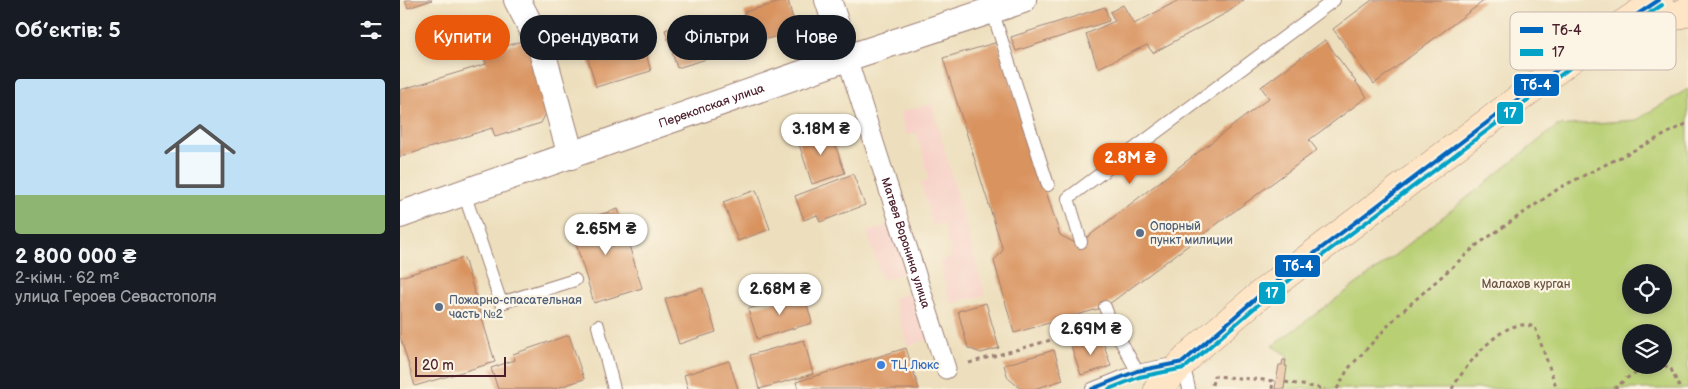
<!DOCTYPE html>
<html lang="uk">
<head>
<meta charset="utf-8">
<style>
	:root { --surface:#171b24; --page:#242831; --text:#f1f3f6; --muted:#9ea1a6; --line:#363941; --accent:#ea580c }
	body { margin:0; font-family:"Balsamiq Sans",sans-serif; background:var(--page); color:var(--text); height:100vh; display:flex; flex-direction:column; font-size:19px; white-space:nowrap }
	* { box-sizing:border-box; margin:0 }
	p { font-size:16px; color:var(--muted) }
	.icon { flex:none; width:28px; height:28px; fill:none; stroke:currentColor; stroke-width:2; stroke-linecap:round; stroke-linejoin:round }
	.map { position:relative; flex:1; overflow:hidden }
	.drawer { display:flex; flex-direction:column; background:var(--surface); width:400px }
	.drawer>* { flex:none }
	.hud { position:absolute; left:15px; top:15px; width:475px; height:45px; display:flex; gap:10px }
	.fabs { position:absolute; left:1222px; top:264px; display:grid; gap:10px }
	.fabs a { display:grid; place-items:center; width:50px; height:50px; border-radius:50%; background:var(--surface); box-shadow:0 2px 8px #0003; font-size:25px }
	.scale { position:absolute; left:15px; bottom:12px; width:91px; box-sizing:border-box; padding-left:5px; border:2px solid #4a1f2b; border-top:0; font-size:14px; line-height:18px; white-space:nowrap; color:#4a1f2b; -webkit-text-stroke:4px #fcf5e5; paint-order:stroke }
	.price { position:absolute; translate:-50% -42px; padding:0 11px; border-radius:18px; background:#fff; color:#222; font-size:16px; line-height:32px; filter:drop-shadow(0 1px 2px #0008) }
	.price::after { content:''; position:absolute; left:50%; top:30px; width:15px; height:11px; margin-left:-8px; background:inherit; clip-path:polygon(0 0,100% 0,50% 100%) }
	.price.selected { background:var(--accent); color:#fff }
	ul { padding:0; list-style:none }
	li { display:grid; align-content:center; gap:10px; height:265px; padding:0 15px }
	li+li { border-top:1px solid var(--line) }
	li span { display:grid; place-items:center; height:155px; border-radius:5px; color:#555 }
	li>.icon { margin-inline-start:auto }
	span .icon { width:90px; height:90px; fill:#fffc; stroke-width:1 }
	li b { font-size:21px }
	h2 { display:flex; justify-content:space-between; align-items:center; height:60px; padding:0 15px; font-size:21px }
	.chip { padding:0 18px; border-radius:22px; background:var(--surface); box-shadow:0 2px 8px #0003; font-size:18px; line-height:45px }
	.chip.selected { background:var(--accent); color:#fff }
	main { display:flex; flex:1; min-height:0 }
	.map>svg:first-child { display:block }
</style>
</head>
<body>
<main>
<section class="drawer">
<h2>Об’єктів: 5<svg class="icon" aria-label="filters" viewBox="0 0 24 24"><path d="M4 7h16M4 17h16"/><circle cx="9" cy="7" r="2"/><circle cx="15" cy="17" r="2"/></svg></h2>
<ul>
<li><span style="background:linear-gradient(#bfe0f5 75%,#8fb573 0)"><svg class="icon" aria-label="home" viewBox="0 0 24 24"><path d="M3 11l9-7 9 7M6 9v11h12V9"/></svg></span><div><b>2 800 000 ₴</b><p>2-кімн. · 62 m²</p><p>улица Героев Севастополя</p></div></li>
</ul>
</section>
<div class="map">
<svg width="1288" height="389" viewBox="0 0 1288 389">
	<rect width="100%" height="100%" fill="#fcf5e5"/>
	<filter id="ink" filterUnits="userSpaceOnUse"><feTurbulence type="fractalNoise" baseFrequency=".02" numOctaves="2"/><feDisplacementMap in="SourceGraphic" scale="10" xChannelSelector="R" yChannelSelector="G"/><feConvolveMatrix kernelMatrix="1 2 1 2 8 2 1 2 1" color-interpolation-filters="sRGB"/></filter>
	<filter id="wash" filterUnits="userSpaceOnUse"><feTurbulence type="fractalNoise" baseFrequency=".0096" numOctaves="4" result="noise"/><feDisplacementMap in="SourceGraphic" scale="20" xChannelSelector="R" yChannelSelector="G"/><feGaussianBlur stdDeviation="1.12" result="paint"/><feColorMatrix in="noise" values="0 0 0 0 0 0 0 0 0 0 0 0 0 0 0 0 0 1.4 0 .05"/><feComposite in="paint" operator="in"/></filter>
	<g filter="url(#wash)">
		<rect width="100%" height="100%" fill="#eddfbd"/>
		<path fill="#f7d1c8" d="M532 104 585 295 551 304 539 262 552 257 543 223 532 226 521 182 529 179 517 133 506 135 500 112Z
			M493 224 508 272 482 280 467 232Z
			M518 290 533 338 508 346 493 298Z"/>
		<path fill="#b8cf73" stroke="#81774f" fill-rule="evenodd" d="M1288 89V389H884L887 355 872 346 985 263 1157 126 1236 120ZM1231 272H1264V305H1231ZM1231 332H1264V365H1231Z"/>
		<g id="blocks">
			<path fill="#d9935e" d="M5 0H32L8 8Z
				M388 0 396 31 352 43 344 12Z
				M779 0H844L828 12 753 53 747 45 698 68 686 34 715 21 710 12 723 5 734 24Z
				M972 0H1085L974 84 933 29Z
				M705 7 709 21 616 51 611 37Z
				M311 16 323 54 277 68 265 30Z
				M239 29 251 71 196 87 184 45Z
				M129 39 149 108 141 123 95 137 92 128 0 157V90L86 64 83 53Z
				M925 40 967 97 909 140 917 150 705 307 614 333 594 261 603 250 543 58 598 42 660 235 675 243 681 242 869 98 861 87Z
				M429 127 445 173 412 184 397 138Z
				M453 174 465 205 420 222 417 215 404 220 395 196Z
				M356 190 370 229 338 241 323 202Z
				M218 209 242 288 194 303 170 224Z
				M64 258 95 362 15 386 0 336V277Z
				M302 288 316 332 279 344 265 299Z
				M404 293 412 323 357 339 348 309Z
				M586 303 599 348 581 353 568 348 558 311Z
				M169 335 184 379 154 389H98L91 368 115 360 113 354Z
				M701 336 711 366 681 375 671 346Z
				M404 340 413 374 359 389 350 355Z
				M506 348 519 389H398L396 382Z
				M654 350 663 380 634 389H621L608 378 604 365Z
				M883 360H886L885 366H887L884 389H875L879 365H882Z
				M329 361 338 389H288L284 375Z"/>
		</g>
	</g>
	<g filter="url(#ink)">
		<use href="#blocks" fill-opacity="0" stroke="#9c7f74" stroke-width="1"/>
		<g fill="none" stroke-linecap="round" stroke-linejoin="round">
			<g stroke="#9c7f74" stroke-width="14">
				<path id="service" d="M592 10 648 185
					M64 193 101 303 175 280
					M681 242 668 198 934 0
					M705 307 711 323 737 371
					M198 326 214 389
					M692 389 737 371 783 362 789 389"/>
			</g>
			<g stroke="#9c7f74" stroke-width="21">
				<g id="pedestrian">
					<path id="s1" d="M447 58 546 369"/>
				</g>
			</g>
			<g stroke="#9c7f74" stroke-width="28">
				<g id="minor">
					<path d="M117 0 140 44 171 156"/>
					<path d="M428 0 447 58"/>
					<path id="s2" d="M0 215 447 58 623 0"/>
				</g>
			</g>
			<g stroke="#9c7f74" stroke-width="29">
				<path id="secondary" d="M1227 35 1288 11
					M758 389 794 351 862 293 1179 53 1259 0"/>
			</g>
			<path stroke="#9c7f74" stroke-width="3" stroke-dasharray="4 4" stroke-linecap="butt" d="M569 363 690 329
				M1264 365 1271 369 1280 389
				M885 382 925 389
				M812 385 814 376 876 381
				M872 389 873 380
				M937 389 948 369 997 316 1077 245 1161 187 1288 123
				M1052 389C1063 369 1098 324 1123 325 1127 325 1131 326 1135 327L1157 389
				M1214 389 1227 378 1252 365"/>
			<use href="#service" stroke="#fff" stroke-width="12"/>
			<use href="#pedestrian" stroke="#fff" stroke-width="19"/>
			<use href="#minor" stroke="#fff" stroke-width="26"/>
			<use href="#secondary" stroke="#fee5c5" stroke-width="28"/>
			<g stroke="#fcf5e5" stroke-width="8">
				<path id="bus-1" d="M783 362 862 293 1179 53 1259 0
					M692 389 737 371 783 362"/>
			</g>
			<g stroke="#fcf5e5" stroke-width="8">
				<path id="bus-2" d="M787 366 866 298 1183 58 1262 5
					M709 389 739 377 784 368"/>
			</g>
			<use href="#bus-1" stroke="#0065bd" stroke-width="4"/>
			<use href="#bus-2" stroke="#04a2c6" stroke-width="4"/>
		</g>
	</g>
	<g fill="#5c6f8a" stroke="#fcf5e5" stroke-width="2">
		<circle cx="740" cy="233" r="5"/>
		<circle cx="39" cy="307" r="5"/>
	</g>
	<circle fill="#3f7fe0" stroke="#fcf5e5" stroke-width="2" cx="481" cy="365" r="5"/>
	<g text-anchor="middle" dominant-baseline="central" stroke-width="4.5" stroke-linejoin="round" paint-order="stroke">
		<g font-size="12" fill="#4a1f2b" stroke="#fcf5e5">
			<text stroke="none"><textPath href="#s2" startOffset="330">Перекопская улица</textPath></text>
			<text stroke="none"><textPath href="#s1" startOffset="194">Матвея Воронина улица</textPath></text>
		</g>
		<g font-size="12" fill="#4e5e75" stroke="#fcf5e5" text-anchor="start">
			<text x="750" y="226">Опорный<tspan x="750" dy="14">пункт милиции</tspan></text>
			<text x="49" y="300">Пожарно-спасательная<tspan x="49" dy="14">часть №2</tspan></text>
		</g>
		<g font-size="12" fill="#6b5441" stroke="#fcf5e5">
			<text x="1126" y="284">Малахов курган</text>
		</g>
		<g font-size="12" fill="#366cbe" stroke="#fcf5e5" text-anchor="start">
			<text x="491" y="365">ТЦ Люкс</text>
		</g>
	</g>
	<rect x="1110" y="12" width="166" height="58" rx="8" fill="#fcf5e5" stroke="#c7b5ad" stroke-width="1"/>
	<rect x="1120" y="27" width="23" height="6" fill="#0065bd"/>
	<rect x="1120" y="49" width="23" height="7" fill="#04a2c6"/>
	<g font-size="14" fill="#4a1f2b">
		<text x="1152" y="35">Тб-4</text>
		<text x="1152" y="57">17</text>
	</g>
	<g stroke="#fcf5e5" stroke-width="2">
		<rect x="1113" y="73" width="47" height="24" rx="5" fill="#0065bd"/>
		<rect x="1096" y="101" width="28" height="24" rx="5" fill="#04a2c6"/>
		<rect x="874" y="254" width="47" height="24" rx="5" fill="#0065bd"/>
		<rect x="858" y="281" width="28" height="24" rx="5" fill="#04a2c6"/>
	</g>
	<g font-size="14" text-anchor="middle" font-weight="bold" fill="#fff">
		<text x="1136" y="90">Тб-4</text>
		<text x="1110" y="118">17</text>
		<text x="898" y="271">Тб-4</text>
		<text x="872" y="298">17</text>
	</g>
</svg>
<div class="fabs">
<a><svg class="icon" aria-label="locate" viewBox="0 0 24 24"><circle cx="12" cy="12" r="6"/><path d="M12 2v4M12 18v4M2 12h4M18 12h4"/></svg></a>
<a><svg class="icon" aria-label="layers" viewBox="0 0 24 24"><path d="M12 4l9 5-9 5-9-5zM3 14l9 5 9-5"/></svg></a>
</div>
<div class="scale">20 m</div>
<b class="price" style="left:421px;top:156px">3.18M ₴</b>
<b class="price selected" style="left:730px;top:185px">2.8M ₴</b>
<b class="price" style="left:206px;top:256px">2.65M ₴</b>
<b class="price" style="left:380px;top:316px">2.68M ₴</b>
<b class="price" style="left:691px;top:356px">2.69M ₴</b>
<div class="hud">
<a class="chip selected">Купити</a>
<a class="chip">Орендувати</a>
<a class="chip">Фільтри</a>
<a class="chip">Нове</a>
</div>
</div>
</main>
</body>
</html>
